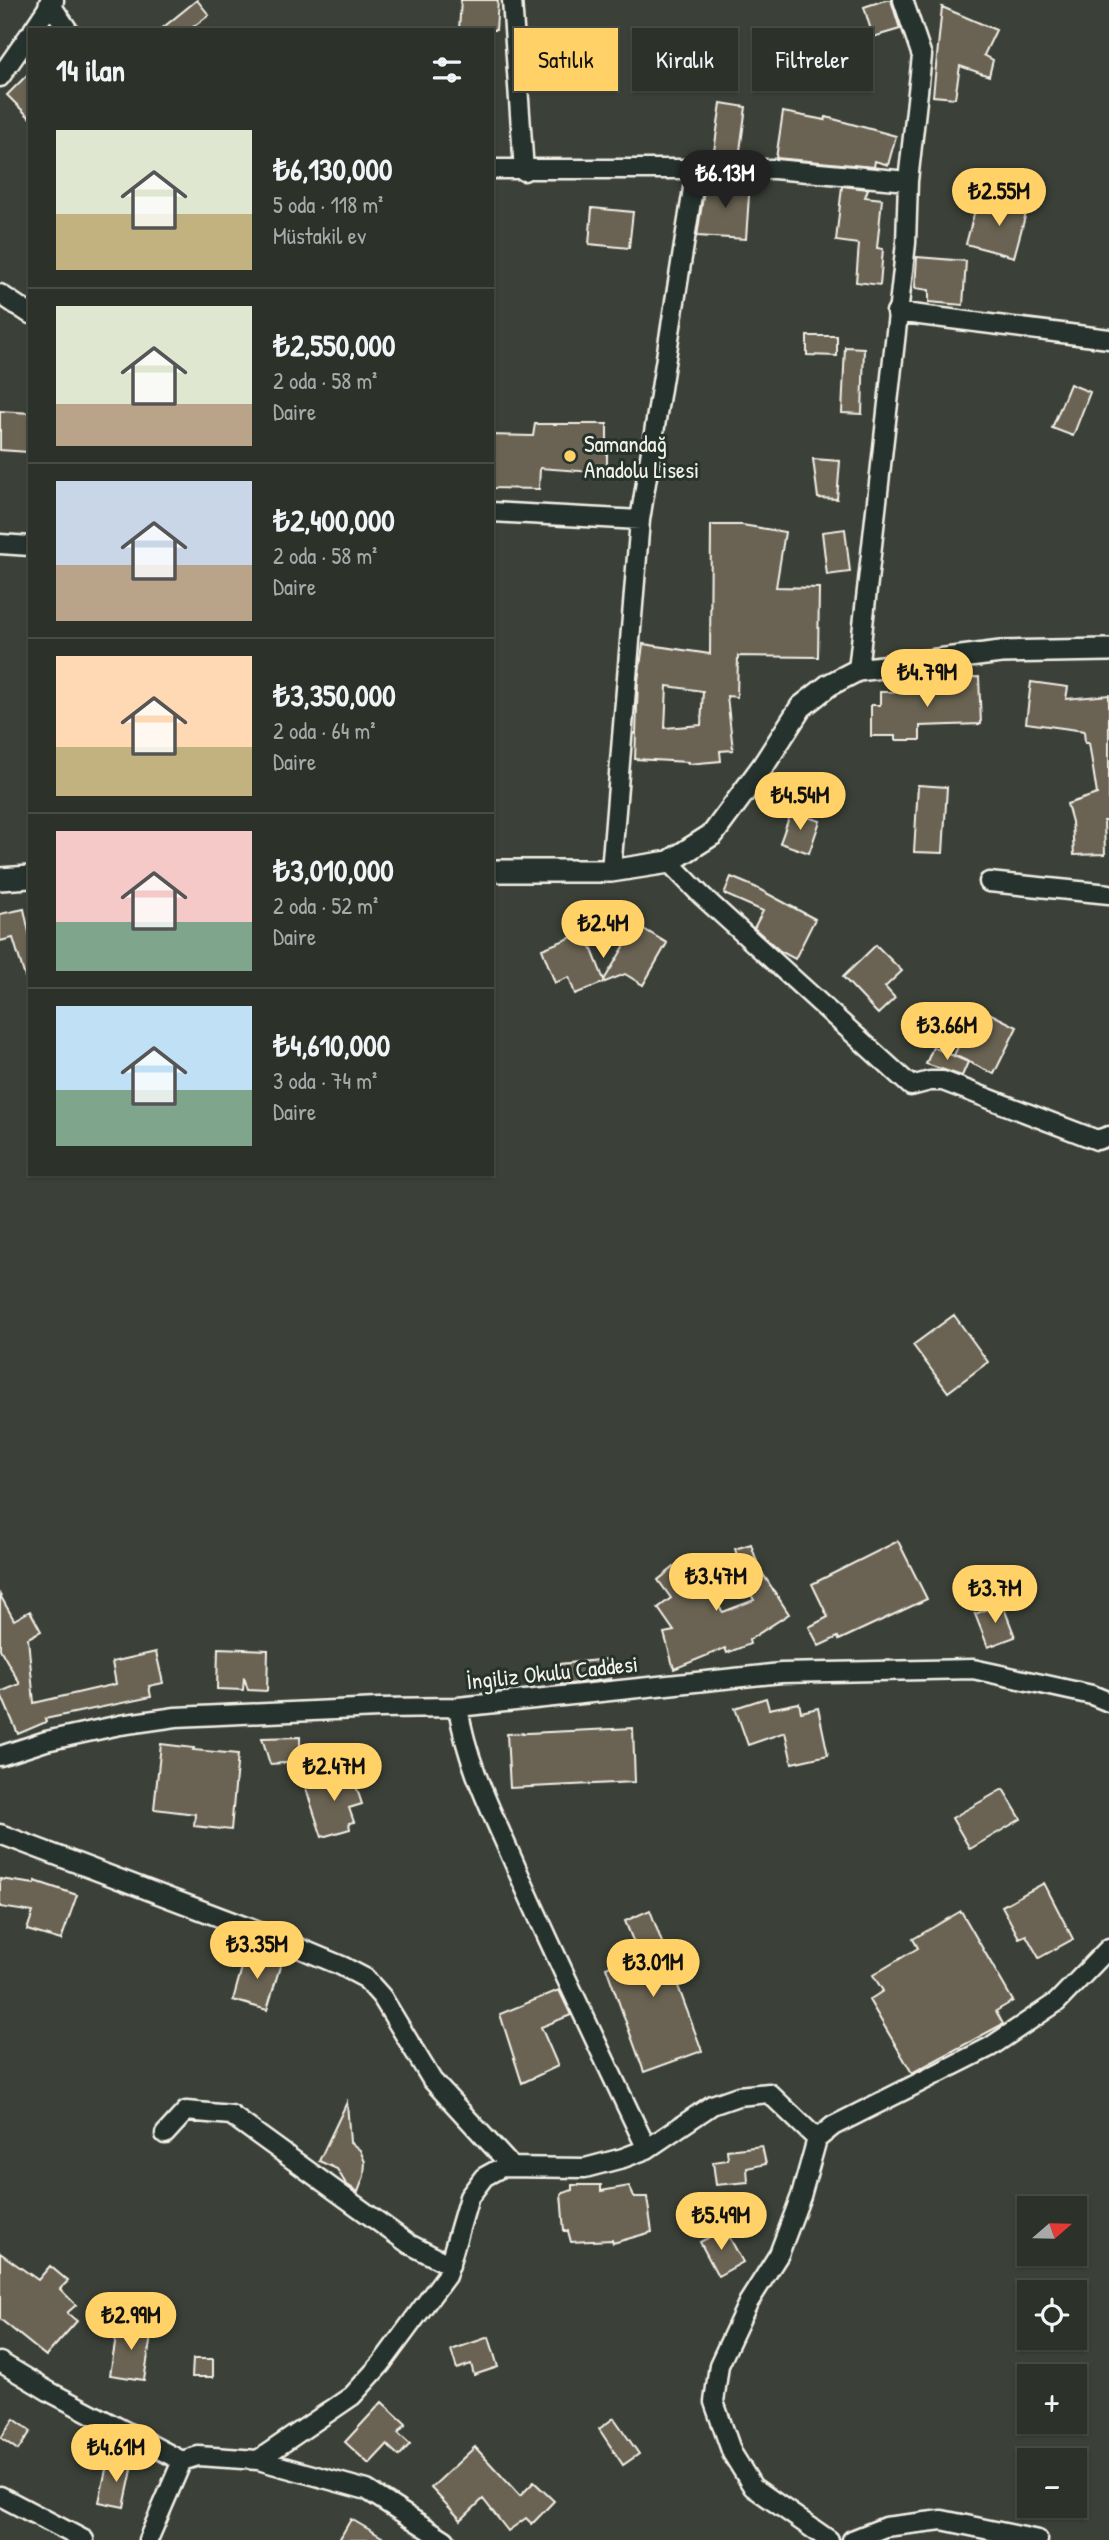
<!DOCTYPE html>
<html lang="tr">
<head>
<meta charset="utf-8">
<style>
	:root { --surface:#2c312a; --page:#343932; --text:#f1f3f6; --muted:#a6a9a8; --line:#484c47; --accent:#ffd166 }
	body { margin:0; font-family:"Patrick Hand",sans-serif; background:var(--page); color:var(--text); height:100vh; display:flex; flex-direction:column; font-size:26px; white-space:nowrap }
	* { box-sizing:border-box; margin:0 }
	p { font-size:23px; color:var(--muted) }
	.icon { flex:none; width:38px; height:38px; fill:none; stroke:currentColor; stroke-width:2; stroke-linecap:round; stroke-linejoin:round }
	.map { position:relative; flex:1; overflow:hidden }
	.drawer { position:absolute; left:28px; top:28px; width:466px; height:1148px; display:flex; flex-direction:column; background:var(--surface); border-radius:0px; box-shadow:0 2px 5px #0004,0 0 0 2px var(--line) }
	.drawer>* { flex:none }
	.banner { position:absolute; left:514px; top:28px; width:488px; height:63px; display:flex; gap:14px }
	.needle { width:46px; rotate:70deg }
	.fabs { position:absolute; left:1017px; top:2196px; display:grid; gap:14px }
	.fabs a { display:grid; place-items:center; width:70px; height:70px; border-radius:0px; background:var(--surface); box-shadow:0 2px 5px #0004,0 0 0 2px var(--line); font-size:35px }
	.price { position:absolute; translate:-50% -60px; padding:0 16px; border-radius:24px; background:var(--accent); color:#111; font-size:23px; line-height:46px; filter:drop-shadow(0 2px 4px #0008) }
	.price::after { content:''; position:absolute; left:50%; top:42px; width:21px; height:16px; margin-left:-10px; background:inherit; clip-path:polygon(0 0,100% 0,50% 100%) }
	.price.current { background:#222; color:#fff }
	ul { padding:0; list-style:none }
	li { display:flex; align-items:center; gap:21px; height:175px; padding:0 28px }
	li+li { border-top:2px solid var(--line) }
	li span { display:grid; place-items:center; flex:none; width:196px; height:140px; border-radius:0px; color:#555 }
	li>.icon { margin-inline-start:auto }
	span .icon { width:84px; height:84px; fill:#fffc; stroke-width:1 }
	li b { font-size:30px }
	h2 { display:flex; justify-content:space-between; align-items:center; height:84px; padding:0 28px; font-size:30px }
	.pill { padding:0 24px; border-radius:0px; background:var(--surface); box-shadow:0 2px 5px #0004,0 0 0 2px var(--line); font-size:24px; line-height:63px }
	.pill.current { background:var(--accent); color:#111 }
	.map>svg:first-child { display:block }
</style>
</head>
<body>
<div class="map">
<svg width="1109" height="2540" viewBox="0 0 1109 2540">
	<rect width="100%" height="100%" fill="#3b4138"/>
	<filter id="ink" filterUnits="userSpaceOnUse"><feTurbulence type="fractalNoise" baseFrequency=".0143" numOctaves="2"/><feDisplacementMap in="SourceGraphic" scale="14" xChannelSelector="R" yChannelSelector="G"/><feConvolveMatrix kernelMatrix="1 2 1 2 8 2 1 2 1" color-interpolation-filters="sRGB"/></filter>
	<g filter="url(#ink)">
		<path fill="#6b6353" stroke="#f4f1e8" stroke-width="2" fill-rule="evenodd" d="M197 0 209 15 189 30H160Z
			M461 0H498L496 30H459Z
			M885 0H891L900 29 873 37 864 7Z
			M942 7 996 30 984 55 993 60 989 76 960 66 955 98 933 96Z
			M804 47 827 49 823 83 800 81Z
			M30 72V118L7 95Z
			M721 103 746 107 739 158H713Z
			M783 112 825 120 826 117 896 136 888 165 875 161 874 167 776 158Z
			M710 180 750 181 746 239 697 236 705 184H709Z
			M842 186 868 189 865 197 882 199 877 248 883 249 880 285 856 282 859 244 836 241Z
			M1009 196 1029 202 1014 257 966 244 975 210 1005 213Z
			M592 208 633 212 629 248 589 244Z
			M917 257 966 261 963 305 929 302V290L915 288Z
			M807 336H837V356L807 355Z
			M845 347 864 348 862 414 842 413Z
			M1070 384 1090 392 1073 436 1052 428Z
			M0 411 30 413 28 452 0 450Z
			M535 424H607V473L540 468 539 489 492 488V435L533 436Z
			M813 459 840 461 837 499 818 498Z
			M711 525H742L785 532 776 587 819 588 818 657 738 656 737 697 727 696 733 750 720 751 721 761 688 764V762L635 759 638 681 643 644 710 654ZM667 686 703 691 701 725 665 728Z
			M845 529 850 572 827 575 822 532Z
			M979 677 981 724 920 726V740H895V736H871V705H880V692H941V678Z
			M1031 682 1068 687 1066 699 1109 695V821H1104L1105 854 1074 855 1072 822 1067 804 1097 794 1089 743H1085L1084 731 1026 723Z
			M918 785 947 787 943 853 914 852Z
			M791 812 820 821 809 853 780 843Z
			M731 877 755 887 815 919 795 959 780 951 754 928 763 911 724 894Z
			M24 909 30 937V976L25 977 13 938 0 941V914Z
			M637 925 667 943 643 985 625 974 575 994 569 977 555 983 542 949 585 932 604 980Z
			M876 945 902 971 885 987 895 998 878 1014 843 977Z
			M977 1007 1017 1027 994 1074 954 1055Z
			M933 1047 968 1062 962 1076 926 1064Z
			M954 1315 988 1362 948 1392 913 1345Z
			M898 1541 927 1599 839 1640 838 1637 819 1646 809 1627 828 1617 812 1584Z
			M751 1544 759 1568 789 1614 749 1640 750 1644 727 1653 725 1648 674 1669 664 1633 674 1631 658 1608 671 1598 658 1580 683 1560 723 1612 754 1600 748 1589 735 1549Z
			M0 1595 14 1620 30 1611 41 1631 28 1638 34 1703 116 1684 112 1662 156 1652 163 1683 149 1686 151 1697 45 1719 46 1722 18 1734 0 1692 20 1684 0 1649Z
			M1002 1603 1015 1637 988 1647 975 1614Z
			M218 1648 268 1650 267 1691 248 1690 244 1677 243 1690 217 1689Z
			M608 1659 611 1679 561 1685 559 1664Z
			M766 1698 769 1709 799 1703 801 1712 818 1708 828 1755 792 1763 785 1732 748 1745 735 1708Z
			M633 1728 635 1782 510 1788 507 1734Z
			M300 1737V1762L270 1764 262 1738Z
			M161 1744 194 1748 193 1750 238 1754 231 1830 194 1826 195 1814 154 1809Z
			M351 1771 362 1804 349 1808 354 1822 349 1823 350 1829 322 1837 305 1786Z
			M1003 1789 1021 1819 970 1849 952 1818Z
			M0 1879 35 1884V1881L77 1895 61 1940 27 1930 33 1912 0 1907Z
			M1044 1883 1073 1939 1039 1958 1026 1935 1019 1938 1002 1906Z
			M650 1910 702 2051 644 2072 606 1967 638 1953 625 1921Z
			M961 1911 1013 2001 996 2011 1003 2024 912 2073 869 2000 883 1991 873 1975 918 1948 913 1939Z
			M246 1953 281 1963 267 2010 233 2000Z
			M559 1990 571 2015 541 2027 558 2066 522 2083 500 2014Z
			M347 2102 350 2142 360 2150 365 2162 364 2176 358 2192 346 2184 337 2169 319 2161Z
			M762 2146 766 2164 747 2168 748 2182 716 2185 713 2162 728 2160 727 2150Z
			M572 2185H601V2191L629 2186 634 2197H647L652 2232 613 2243 612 2240 571 2242 568 2231H564L561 2194 572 2190Z
			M725 2229 743 2262 718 2276 700 2242Z
			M0 2253 38 2280 50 2266 68 2281 60 2289 76 2305 67 2313 77 2321 46 2356 0 2319Z
			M118 2325 152 2330 144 2380 110 2375Z
			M489 2337 498 2367 474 2375 471 2364 457 2369 451 2350Z
			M193 2359H213V2377H192Z
			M382 2402 406 2424 398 2433 410 2444 399 2456 387 2445 369 2464 345 2442Z
			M614 2418 639 2454 623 2465 599 2429Z
			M14 2419 31 2431 18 2450 1 2438Z
			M475 2447 520 2496 534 2482 554 2501 532 2524 526 2518 508 2531 483 2499 461 2520 431 2488Z
			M108 2460 133 2465 124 2507 99 2502Z
			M351 2519 387 2540H339Z"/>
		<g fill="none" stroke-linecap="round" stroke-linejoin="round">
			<g stroke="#f4f1e8" stroke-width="23">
				<path id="minor" d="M54 0 53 8 68 30
					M512 0 524 171
					M33 30 47 9 50 0
					M0 77 30 34
					M492 169H774L908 181
					M0 294 30 314
					M896 312 1109 339
					M492 512 640 520
					M0 544 30 546
					M858 670 906 243 908 181 922 56 903 0
					M669 862 701 895 911 1086 930 1081H943L1097 1140 1109 1136
					M611 871 640 520 696 170
					M989 882 1109 894
					M458 1707C467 1766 495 1818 518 1872 559 1965 603 2057 647 2149
					M0 1756 46 1741 120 1725 176 1717 379 1708 458 1707 781 1673 973 1669 1092 1695 1109 1702
					M0 1834 275 1938 342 1966 365 1978 382 1997 432 2080 512 2167
					M165 2134 186 2111 231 2115 409 2244 450 2265
					M0 2362 50 2392 182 2461
					M258 2460 352 2396 381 2364 446 2276 469 2197 484 2177 502 2167 585 2168 623 2158 647 2149 712 2105 738 2096 769 2093 817 2139
					M0 2496 84 2540
					M148 2540 182 2461 198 2456 258 2460 367 2490 445 2540
					M829 2540 753 2487 732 2453 714 2402 719 2365 748 2303 779 2254 801 2196 817 2139 833 2126 990 2047 1057 2002 1109 1948
					M852 2540 885 2527 942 2520 1038 2540"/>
			</g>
			<g stroke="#f4f1e8" stroke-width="26">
				<path id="tertiary" d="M492 871H611L669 862 713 834 763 766 801 707 829 685 858 670 1001 652 1109 650
					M0 879 30 877"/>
			</g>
			<use href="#minor" stroke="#26332d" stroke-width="18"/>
			<use href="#tertiary" stroke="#26332d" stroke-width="21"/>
		</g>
	</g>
	<circle fill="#ffd166" stroke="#26332d" stroke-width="2.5" cx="570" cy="456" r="7"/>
	<g text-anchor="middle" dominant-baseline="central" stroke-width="6" stroke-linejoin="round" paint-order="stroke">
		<g font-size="23" fill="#f4f1e8" stroke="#26332d" text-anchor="start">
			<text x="584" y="443">Samandağ<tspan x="584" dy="26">Anadolu Lisesi</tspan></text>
		</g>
		<g font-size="23" fill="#f4f1e8" stroke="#26332d">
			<text transform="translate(552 1672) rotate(-6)">İngiliz Okulu Caddesi</text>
		</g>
	</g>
</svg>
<div class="fabs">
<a><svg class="needle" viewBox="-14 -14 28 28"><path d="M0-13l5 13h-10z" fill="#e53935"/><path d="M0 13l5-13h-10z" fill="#a6a9a8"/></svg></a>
<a><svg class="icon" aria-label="locate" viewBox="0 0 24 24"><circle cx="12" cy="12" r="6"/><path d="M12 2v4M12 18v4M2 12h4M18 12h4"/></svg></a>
<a>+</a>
<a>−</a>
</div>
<b class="price current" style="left:725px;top:210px">₺6.13M</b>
<b class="price" style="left:999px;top:228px">₺2.55M</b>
<b class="price" style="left:927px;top:709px">₺4.79M</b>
<b class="price" style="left:800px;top:832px">₺4.54M</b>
<b class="price" style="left:603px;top:960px">₺2.4M</b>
<b class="price" style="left:947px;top:1062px">₺3.66M</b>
<b class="price" style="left:716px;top:1613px">₺3.47M</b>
<b class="price" style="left:995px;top:1625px">₺3.7M</b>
<b class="price" style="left:334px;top:1803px">₺2.47M</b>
<b class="price" style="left:257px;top:1981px">₺3.35M</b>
<b class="price" style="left:653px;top:1999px">₺3.01M</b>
<b class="price" style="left:721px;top:2252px">₺5.49M</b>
<b class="price" style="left:131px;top:2352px">₺2.99M</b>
<b class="price" style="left:116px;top:2484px">₺4.61M</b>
<div class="banner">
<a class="pill current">Satılık</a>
<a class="pill">Kiralık</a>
<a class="pill">Filtreler</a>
</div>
<section class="drawer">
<h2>14 ilan<svg class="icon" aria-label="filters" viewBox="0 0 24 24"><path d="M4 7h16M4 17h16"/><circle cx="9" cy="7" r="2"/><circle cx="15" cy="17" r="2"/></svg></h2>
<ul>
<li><span style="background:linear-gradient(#dfe7d0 60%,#c2b280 0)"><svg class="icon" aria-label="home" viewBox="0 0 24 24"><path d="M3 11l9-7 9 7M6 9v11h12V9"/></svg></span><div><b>₺6,130,000</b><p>5 oda · 118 m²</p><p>Müstakil ev</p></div></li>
<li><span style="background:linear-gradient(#dfe7d0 70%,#b9a48a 0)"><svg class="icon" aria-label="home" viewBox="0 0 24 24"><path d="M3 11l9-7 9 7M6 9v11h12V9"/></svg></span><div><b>₺2,550,000</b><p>2 oda · 58 m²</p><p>Daire</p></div></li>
<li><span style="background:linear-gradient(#c9d6e8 60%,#b9a48a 0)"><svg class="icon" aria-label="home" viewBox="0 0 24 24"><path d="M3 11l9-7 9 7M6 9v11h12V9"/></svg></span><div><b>₺2,400,000</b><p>2 oda · 58 m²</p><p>Daire</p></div></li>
<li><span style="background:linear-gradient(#ffd9b3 65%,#c2b280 0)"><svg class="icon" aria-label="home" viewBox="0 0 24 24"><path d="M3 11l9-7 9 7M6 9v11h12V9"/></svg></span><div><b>₺3,350,000</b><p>2 oda · 64 m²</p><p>Daire</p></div></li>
<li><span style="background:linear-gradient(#f6c9c9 65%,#7fa58c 0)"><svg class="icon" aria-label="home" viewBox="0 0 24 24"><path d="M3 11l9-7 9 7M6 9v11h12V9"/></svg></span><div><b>₺3,010,000</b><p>2 oda · 52 m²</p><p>Daire</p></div></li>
<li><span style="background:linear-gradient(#bfe0f5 60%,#7fa58c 0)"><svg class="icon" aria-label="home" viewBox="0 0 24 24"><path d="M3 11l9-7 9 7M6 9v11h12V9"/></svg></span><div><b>₺4,610,000</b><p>3 oda · 74 m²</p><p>Daire</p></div></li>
</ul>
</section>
</div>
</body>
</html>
